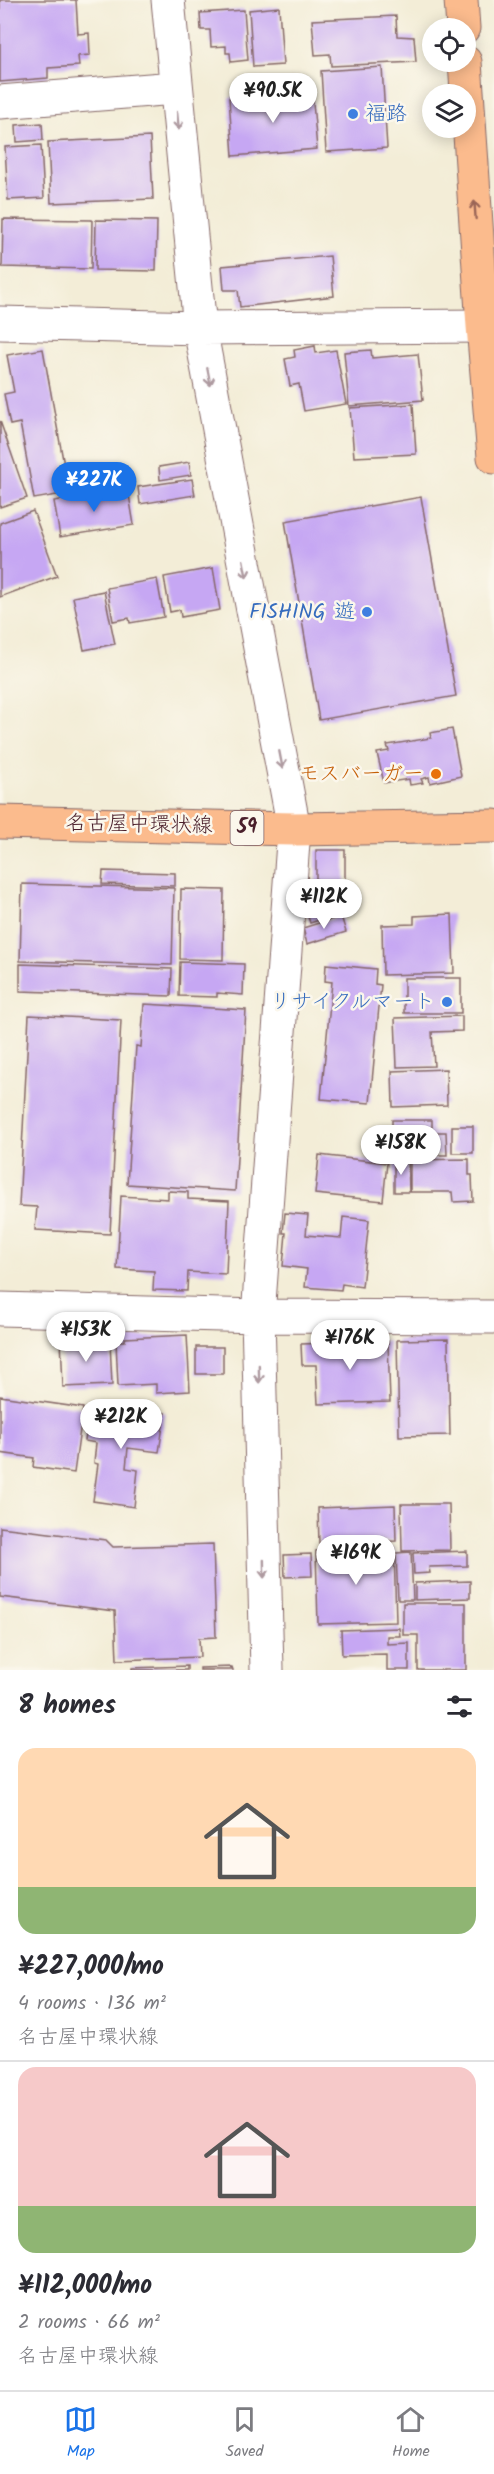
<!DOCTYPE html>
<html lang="en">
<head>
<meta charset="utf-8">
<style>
	:root { --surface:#fff; --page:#f7f7f7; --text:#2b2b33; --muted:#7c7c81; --line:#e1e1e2; --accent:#1a73e8 }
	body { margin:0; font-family:Kalam,"Klee One",sans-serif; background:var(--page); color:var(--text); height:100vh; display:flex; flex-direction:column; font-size:22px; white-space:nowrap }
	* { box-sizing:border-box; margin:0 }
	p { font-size:20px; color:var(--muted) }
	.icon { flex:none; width:33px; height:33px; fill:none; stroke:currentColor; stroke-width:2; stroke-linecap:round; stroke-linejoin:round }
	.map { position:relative; height:1670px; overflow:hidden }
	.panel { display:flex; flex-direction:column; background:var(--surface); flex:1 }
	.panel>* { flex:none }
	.fabs { position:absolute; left:422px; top:18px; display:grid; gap:12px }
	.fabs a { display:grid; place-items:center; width:54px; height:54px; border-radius:50%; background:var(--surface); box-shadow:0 3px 15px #0003; font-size:30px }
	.price { position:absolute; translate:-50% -51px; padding:0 14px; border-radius:21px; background:#fff; color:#222; font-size:20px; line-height:39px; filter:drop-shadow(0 2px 3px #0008) }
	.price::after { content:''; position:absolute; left:50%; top:36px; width:18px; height:14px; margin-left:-9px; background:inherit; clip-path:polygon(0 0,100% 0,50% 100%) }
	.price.selected { background:var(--accent); color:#fff }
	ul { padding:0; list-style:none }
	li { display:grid; align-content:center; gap:12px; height:318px; padding:0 18px }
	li+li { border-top:2px solid var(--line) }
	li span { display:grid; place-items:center; height:186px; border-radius:18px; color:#555 }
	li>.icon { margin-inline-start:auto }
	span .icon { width:108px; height:108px; fill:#fffc; stroke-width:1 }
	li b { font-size:26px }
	h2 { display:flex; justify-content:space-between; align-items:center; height:72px; padding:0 18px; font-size:26px }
	.tabs { display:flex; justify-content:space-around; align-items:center; height:84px; border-top:2px solid var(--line); background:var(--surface); font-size:16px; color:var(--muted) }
	.tabs a { display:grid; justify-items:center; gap:3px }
	.tabs .selected { color:var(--accent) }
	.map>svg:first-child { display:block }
</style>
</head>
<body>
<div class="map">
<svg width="494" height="1670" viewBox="0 0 494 1670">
	<rect width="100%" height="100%" fill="#fbf7ec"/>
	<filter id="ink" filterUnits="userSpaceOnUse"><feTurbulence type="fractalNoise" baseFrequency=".0167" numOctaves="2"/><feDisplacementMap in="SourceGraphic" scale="12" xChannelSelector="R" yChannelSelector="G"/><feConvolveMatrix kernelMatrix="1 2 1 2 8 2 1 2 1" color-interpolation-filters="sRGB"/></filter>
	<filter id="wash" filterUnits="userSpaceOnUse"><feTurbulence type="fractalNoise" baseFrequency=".008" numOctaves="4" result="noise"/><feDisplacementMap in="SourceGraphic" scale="24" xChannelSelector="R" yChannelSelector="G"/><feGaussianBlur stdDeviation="1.35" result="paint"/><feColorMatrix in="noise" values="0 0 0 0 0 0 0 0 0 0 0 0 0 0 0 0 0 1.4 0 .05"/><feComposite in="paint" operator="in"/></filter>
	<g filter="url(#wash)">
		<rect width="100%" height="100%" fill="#f3edd7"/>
		<g id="blocks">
			<path fill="#c6a7f3" d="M0 0H76L78 34 89 33 90 55 78 56 79 66 48 68V78L0 82Z
				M279 7 283 65 253 67 249 10Z
				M244 10 248 60 231 62 230 53H226V46L211 47 210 30H201L200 13Z
				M396 16 397 36 414 37 416 62 331 66 330 54 315 55 312 20Z
				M382 67 387 148 326 152 321 71Z
				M312 91 317 149 233 156 229 98Z
				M42 123 43 140 17 142 16 125Z
				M150 137 153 199 51 203 48 142Z
				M41 145 44 198 8 200 5 147Z
				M3 219 92 220 91 269 2 267Z
				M96 220 157 221 156 271 95 270Z
				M330 256 334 296 240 307 238 290H224L222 266Z
				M315 346 316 353 336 350 346 404 304 411 299 384 290 386 285 359 295 357 294 350Z
				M43 349 69 493 34 499 20 423 10 425 4 394 14 392 7 355Z
				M371 350 372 358 418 354 423 400 349 406 344 352Z
				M413 404 416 454 354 457 350 408Z
				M0 421 27 498 0 507Z
				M189 462 191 475 160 480 159 467Z
				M192 479 195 495 140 504 138 487Z
				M128 489 134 525 60 537 54 501Z
				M421 497 456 696 319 720 285 521Z
				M33 511 57 576 0 597V523Z
				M213 568 220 610 181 617 180 610 170 612 164 577Z
				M157 579 164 617 130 623 129 618 113 621 107 588Z
				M104 591 115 644 84 650 73 597Z
				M452 729 461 776 430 783 429 777 421 779 423 783 410 785 409 779 384 783 377 753 389 751 387 745 431 738 430 733Z
				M316 850H345V886H316Z
				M103 871 175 873V886L102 884Z
				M22 884 174 888 172 965 20 961Z
				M181 889 224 890 223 960 180 959Z
				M341 893 347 911 310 923 304 904Z
				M452 914 454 973 383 975 382 925 414 924V916Z
				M341 916 346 932 307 944 303 928Z
				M180 962 244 964 243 995 217 993V997L179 996Z
				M20 964 172 969 171 996 20 991Z
				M326 964 376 969 375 984 381 985 370 1103 321 1099 332 982 325 981Z
				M404 978H461V1013H404Z
				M144 1004 246 1010 235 1191 127 1184 136 1046 141 1047Z
				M29 1015 121 1020 110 1234 35 1230 37 1207 19 1206Z
				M462 1016V1031L432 1032 434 1066 397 1067 395 1018Z
				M446 1069 447 1105 393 1107 392 1071Z
				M392 1120H432V1132H446L447 1155H392Z
				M452 1126H473V1153H452Z
				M319 1155 387 1163 383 1201 315 1194Z
				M469 1159V1175H472L473 1201 453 1202 452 1192H410V1160Z
				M394 1160H408L409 1192H394Z
				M168 1191 188 1192V1199L229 1201 226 1274 188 1272 187 1291 153 1290 154 1271 117 1269 121 1196 168 1199Z
				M285 1213 308 1215 306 1235 341 1238 343 1217 369 1220 362 1287 342 1284 341 1290 305 1287 307 1269 283 1266 286 1233H283Z
				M187 1335 190 1391 156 1393V1384L118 1386 116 1341H125V1338Z
				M87 1338V1343L110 1342 112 1385 63 1387 61 1339Z
				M448 1339 450 1435 399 1436 397 1340Z
				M388 1341 390 1402 318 1404 316 1365H302L301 1344Z
				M196 1347H223V1374H196Z
				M0 1396 83 1408 74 1473 33 1467 34 1458 0 1453Z
				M90 1409 128 1413 129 1409 165 1413 159 1452 128 1448 126 1468 138 1470 134 1507 93 1501 98 1464 94 1463 96 1443 85 1441Z
				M401 1504H449L450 1550 402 1551Z
				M395 1505 396 1541 319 1544 318 1508Z
				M0 1527 106 1540 113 1547 213 1544 216 1637 199 1638 200 1657 117 1660 115 1611 0 1597Z
				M394 1548 396 1622 318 1624 316 1551Z
				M467 1551V1566L429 1567 430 1573 414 1574 413 1553Z
				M411 1552 413 1600H398L396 1553Z
				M311 1554 312 1576 285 1577 284 1555Z
				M470 1581V1598L415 1600V1583Z
				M403 1603H466V1670H418V1635H403Z
				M399 1628 400 1636H387V1644L409 1643V1670H387V1654L342 1655 341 1630Z
				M187 1666V1670H132V1668Z
				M232 1667 233 1670H200V1668Z"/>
		</g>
	</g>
	<g filter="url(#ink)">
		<use href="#blocks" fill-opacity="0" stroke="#856767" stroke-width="1.5"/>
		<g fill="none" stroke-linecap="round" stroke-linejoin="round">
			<g stroke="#856767" stroke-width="35">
				<path id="street" d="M168 0 200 328 294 829 258 1316 267 1670
					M0 102 175 88
					M0 323 200 328 483 326
					M0 1309 258 1316 494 1317"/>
			</g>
			<g stroke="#856767" stroke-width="35">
				<path id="primary" d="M0 822 294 829 494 826"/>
			</g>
			<g stroke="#856767" stroke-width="35">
				<path id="highway" d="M461 0 463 28
					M465 62 483 326 494 457"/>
			</g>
			<use href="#street" stroke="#fff" stroke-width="33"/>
			<use href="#primary" stroke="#fbbb8d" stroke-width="33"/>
			<use href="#highway" stroke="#fbbb8d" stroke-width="33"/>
		</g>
		<defs><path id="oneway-shaft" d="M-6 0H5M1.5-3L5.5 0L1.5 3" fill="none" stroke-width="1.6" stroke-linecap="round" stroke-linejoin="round" transform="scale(1.5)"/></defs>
		<g stroke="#ae9aa0">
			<use href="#oneway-shaft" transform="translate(178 121) rotate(84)"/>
			<use href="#oneway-shaft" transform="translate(209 377) rotate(79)"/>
			<use href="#oneway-shaft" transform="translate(245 569) rotate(79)"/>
			<use href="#oneway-shaft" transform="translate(281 760) rotate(79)"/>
			<use href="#oneway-shaft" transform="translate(259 1374) rotate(89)"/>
			<use href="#oneway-shaft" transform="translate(264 1569) rotate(89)"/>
		</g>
		<use stroke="#9a6557" href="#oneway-shaft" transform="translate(475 210) rotate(-94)"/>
	</g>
	<g fill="#3f7fe0" stroke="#fbf7ec" stroke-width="2">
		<circle cx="353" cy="114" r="6"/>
		<circle cx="367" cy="612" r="6"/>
		<circle cx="447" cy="1002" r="6"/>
	</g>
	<circle fill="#e8710a" stroke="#fbf7ec" stroke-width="2" cx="436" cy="774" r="6"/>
	<g text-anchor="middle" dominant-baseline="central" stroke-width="5" stroke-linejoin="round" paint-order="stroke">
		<rect fill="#fbf7ec" stroke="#7f6065" stroke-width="1.5" x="230.5" y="811" width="33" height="34" rx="4.5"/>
		<g font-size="20" font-weight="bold" fill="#4a1f2b">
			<text x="247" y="828">59</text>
		</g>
		<g font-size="21" fill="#366cbe" stroke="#fbf7ec" text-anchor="end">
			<text x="365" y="114" text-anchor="start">福路</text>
			<text x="355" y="612">FISHING 遊</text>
			<text x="435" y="1002">リサイクルマート</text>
		</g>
		<g font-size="21" fill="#c56008" stroke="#fbf7ec" text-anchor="end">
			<text x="424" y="774">モスバーガー</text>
		</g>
		<g font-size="21" fill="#4a1f2b" stroke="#fbf7ec">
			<text transform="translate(139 825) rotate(1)">名古屋中環状線</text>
		</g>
	</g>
</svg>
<div class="fabs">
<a><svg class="icon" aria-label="locate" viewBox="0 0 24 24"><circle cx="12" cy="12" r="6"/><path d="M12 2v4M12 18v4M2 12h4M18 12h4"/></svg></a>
<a><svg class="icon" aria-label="layers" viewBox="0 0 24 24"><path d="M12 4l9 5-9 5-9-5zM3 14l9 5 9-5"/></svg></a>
</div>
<b class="price" style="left:273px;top:124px">¥90.5K</b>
<b class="price selected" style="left:94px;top:513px">¥227K</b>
<b class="price" style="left:324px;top:930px">¥112K</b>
<b class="price" style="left:401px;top:1176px">¥158K</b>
<b class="price" style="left:86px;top:1363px">¥153K</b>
<b class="price" style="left:350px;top:1371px">¥176K</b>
<b class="price" style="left:121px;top:1450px">¥212K</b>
<b class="price" style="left:356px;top:1586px">¥169K</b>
</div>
<section class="panel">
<h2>8 homes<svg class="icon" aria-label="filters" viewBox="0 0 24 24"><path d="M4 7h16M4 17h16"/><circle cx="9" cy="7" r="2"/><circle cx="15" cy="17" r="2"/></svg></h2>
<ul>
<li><span style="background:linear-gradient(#ffd9b3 75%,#8fb573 0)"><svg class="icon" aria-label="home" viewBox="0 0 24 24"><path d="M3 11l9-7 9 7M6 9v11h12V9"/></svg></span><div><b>¥227,000/mo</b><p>4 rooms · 136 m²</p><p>名古屋中環状線</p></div></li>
<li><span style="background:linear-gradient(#f6c9c9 75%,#8fb573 0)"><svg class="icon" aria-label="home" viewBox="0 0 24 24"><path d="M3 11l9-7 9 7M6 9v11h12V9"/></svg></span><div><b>¥112,000/mo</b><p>2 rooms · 66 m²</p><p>名古屋中環状線</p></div></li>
</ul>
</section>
<nav class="tabs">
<a class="selected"><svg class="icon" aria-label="map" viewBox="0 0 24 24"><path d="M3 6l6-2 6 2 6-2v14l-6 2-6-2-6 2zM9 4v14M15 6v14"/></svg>Map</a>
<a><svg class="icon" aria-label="saved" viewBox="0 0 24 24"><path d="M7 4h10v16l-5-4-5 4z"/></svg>Saved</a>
<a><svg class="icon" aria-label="home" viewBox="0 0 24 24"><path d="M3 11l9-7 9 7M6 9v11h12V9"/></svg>Home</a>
</nav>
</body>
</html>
